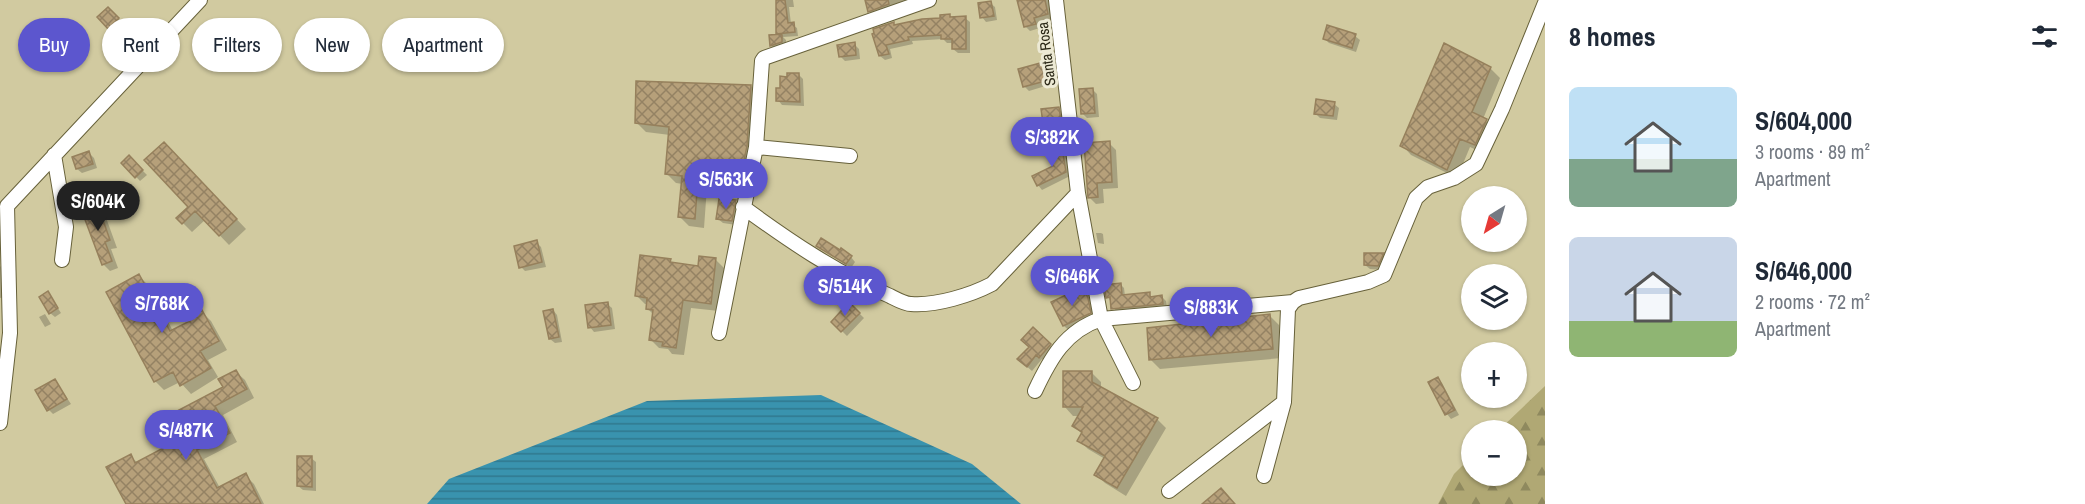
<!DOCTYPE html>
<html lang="en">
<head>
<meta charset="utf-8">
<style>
	:root { --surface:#fff; --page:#f2f2f3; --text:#1f2937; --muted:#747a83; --accent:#5c56ce }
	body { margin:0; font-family:"Archivo Narrow",sans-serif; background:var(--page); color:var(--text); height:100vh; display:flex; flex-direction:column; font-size:22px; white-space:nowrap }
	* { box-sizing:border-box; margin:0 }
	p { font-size:20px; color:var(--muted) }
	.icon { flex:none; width:33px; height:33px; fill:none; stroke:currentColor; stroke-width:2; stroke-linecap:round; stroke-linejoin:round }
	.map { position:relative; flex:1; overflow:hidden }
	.side { display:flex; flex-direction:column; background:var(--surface); width:540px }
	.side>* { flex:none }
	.top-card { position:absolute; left:18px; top:18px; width:570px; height:54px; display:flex; gap:12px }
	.needle { width:39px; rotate:217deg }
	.tools { position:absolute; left:1461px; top:186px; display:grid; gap:12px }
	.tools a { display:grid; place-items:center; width:66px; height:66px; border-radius:50%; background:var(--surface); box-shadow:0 2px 4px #0004; font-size:30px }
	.price { position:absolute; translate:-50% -51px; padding:0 14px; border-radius:21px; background:var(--accent); color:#fff; font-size:20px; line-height:39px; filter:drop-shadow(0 2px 3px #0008) }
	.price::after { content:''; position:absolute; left:50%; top:36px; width:18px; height:14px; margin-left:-9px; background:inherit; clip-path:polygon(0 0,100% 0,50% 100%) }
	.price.current { background:#222; color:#fff }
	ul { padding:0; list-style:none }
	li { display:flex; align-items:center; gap:18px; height:150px; padding:0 24px }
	li span { display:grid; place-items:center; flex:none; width:168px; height:120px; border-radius:9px; color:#555 }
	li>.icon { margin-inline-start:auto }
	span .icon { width:72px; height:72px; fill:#fffc; stroke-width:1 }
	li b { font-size:26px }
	h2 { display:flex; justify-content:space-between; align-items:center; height:72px; padding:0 24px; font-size:26px }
	.tag { padding:0 21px; border-radius:27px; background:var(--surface); box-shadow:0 2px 4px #0004; font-size:21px; line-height:54px }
	.tag.current { background:var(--accent); color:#fff }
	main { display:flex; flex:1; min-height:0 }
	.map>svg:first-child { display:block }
</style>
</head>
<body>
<main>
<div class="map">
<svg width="1545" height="504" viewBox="0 0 1545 504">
	<defs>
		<pattern id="forest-firs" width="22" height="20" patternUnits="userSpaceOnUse" patternTransform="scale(1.5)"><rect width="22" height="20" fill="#b0a874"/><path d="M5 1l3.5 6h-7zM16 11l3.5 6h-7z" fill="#8f895e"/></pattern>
		<pattern id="water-rules" width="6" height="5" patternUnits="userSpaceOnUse" patternTransform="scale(1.5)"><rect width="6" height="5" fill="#3993ae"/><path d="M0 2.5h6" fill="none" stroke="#30788d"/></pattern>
		<pattern id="building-cross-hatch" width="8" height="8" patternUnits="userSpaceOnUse" patternTransform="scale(1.5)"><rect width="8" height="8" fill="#b6a07a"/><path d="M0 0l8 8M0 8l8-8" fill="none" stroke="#948263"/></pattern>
	</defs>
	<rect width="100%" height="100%" fill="#d1caa0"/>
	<path fill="url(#forest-firs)" d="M1545 386V504H1438L1454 474 1471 457 1472 476H1516V430H1499Z"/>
	<path fill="url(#water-rules)" d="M821 395 972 464 1021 504H427L449 479 647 401Z"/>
	<path fill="#0003" d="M776 0H793L794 7H789L791 24 797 28 798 36 783 37 786 40V46L776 50 771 46V36H780L778 33Z
		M870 0H926L876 18 870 11Z
		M1019 0H1048L1052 19 1038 22 1040 28 1030 31 1025 26Z
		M990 3 995 7 997 20 986 22 982 17Z
		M108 9 123 23 114 32 99 17Z
		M941 16 965 18 970 22V53H958L953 49V43H947L943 39 912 41 913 44 890 49 892 58 885 60 880 56 893 24 896 26 941 20Z
		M1355 36 1360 40 1356 52 1329 43 1324 38Z
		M854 44 859 49 860 59 845 61 840 56Z
		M1043 63 1048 68 1052 84 1029 91 1024 86Z
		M1490 68 1500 78 1483 119 1496 130 1485 154 1470 147 1457 178 1411 155 1402 145Z
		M799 75 803 79 804 106 782 105 778 100 781 90 789 78Z
		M751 86 760 96 747 183 707 187 704 228 689 226 680 217 683 184 676 183 667 174 670 135 646 132 636 122Z
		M1092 89 1097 94 1099 117 1087 118 1082 113Z
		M1334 104 1339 108 1337 120 1320 118 1315 113Z
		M1058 108 1063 113 1065 125 1049 127 1044 123Z
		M1109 143 1116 150 1118 188 1103 189 1104 203 1096 204 1090 198Z
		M1062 150 1066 154 1070 176 1042 190 1038 185 1055 166Z
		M89 153 94 158 97 168 82 173 77 169Z
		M174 153 246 229 229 245 205 220 192 232 183 223 190 207Z
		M129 157 147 175 140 181 123 163Z
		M736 202 740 206 736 225 723 223 718 219Z
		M97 205 104 212 117 248 111 249 118 268 110 271 103 264Z
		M1096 233H1101L1103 234 1104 244 1098 243Z
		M536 242 541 247 546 267 525 271 521 267Z
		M818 246 851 257 855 262 851 268Z
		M1383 254 1387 258 1383 270 1370 269 1365 265Z
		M715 259 724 268 719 311 691 308 684 355 672 354 668 349 659 348 651 340 654 315 647 308 648 304H645L636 295 670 260 674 265 699 268Z
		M0 266 6 272 5 297 0 298Z
		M139 276 148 285 173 331 192 322 202 312 211 321 227 350 208 360 218 377 191 394 180 382 164 390 155 381Z
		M1120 284 1124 288 1125 296 1149 294 1153 298 1161 296 1166 301 1167 308 1117 313 1108 297Z
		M1082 289 1090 296 1095 306 1097 321 1072 333 1064 326 1053 302Z
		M48 293 61 313 55 317 50 313Z
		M607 304 612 308 615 329 594 332 590 327Z
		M850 304 864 318 847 336 833 322Z
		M553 310 557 315 562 342 555 343 550 339Z
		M45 314 51 324 45 327 39 317Z
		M1270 316 1279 325 1282 358 1160 369 1151 360Z
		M1033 329 1055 349 1045 361 1042 359 1032 371 1024 364 1031 347Z
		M236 372 245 380 254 398 223 415 237 442 204 459 220 488 245 475 254 484 264 504H125L127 503 130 456 138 463 192 434Z
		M1092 373 1101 382V388L1157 419 1166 428 1126 496 1105 483 1096 474 1105 459 1088 449 1079 440 1082 434 1074 426 1080 416H1073L1064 406Z
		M1438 379 1442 383 1459 415 1451 419 1447 414 1430 383Z
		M55 380 71 404 53 414 49 410Z
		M311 458 316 462V491L303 490 298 486Z"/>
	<path fill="url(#building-cross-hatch)" stroke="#96805c" stroke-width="1.5" d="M776 0H785L788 23 794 22 795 32 776 34Z
		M865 0H888L889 4 868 12Z
		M1017 0H1045L1048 14 1034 18 1036 24 1024 27Z
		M991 1 994 16 980 18 978 3Z
		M108 7 119 18 108 29 97 17Z
		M950 14V17L966 16V49H952V39H941V35L908 37 909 40 886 45 889 54 879 56 872 34 874 33 873 29 894 22V25L922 19 940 18V15Z
		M1327 25 1356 34 1352 48 1323 39Z
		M782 34V42L770 46 769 35Z
		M855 42 856 55 839 57 837 45Z
		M1444 43 1491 67 1472 112 1487 119 1475 145 1460 139 1447 170 1400 146Z
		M1044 62 1049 80 1023 87 1018 69Z
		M787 73H799L800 102 776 101V88H780V76L787 77Z
		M636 81 751 85 747 146 742 170 738 174 698 178 695 219 678 217 682 176 665 174 669 127 635 123Z
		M1093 88 1095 113 1081 114 1079 89Z
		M1316 99 1335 102 1333 116 1314 114Z
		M1059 107 1061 121 1043 123 1041 109Z
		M1110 141 1112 182 1097 183 1098 197 1088 198 1084 143Z
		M164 142 237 219 219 236 195 211 182 224 176 218 188 207 144 160Z
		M1062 148 1066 172 1037 186 1032 176 1053 166 1048 155Z
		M89 151 93 164 76 169 72 157Z
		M129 155 143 170 135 178 121 163Z
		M719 199 736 200 732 221 716 219Z
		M97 203 110 240 105 242 112 261 102 265 81 209Z
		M821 238 840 250 841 248 852 256 846 264 816 246Z
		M537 240 542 262 519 268 514 246Z
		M1364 253H1384L1378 266 1364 265Z
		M640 255 671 259 670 262 698 266 699 256 716 258 711 304 683 300 676 348 662 346 663 342 649 340 653 310 646 309 647 298 635 296Z
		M139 274 170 331 190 321 188 318 202 310 219 341 200 351 211 368 180 386 173 372 154 382 106 292Z
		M1121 283 1122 295 1150 292V297L1162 295 1163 304 1111 309 1110 297 1106 298 1104 285Z
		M1083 287 1088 298 1091 313 1063 326 1051 302Z
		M48 291 58 308 49 314 39 297Z
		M608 302 611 325 588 328 585 305Z
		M849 302 860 313 841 332 831 322Z
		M553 309 559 337 549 339 543 311Z
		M1270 314 1273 349 1149 360 1147 328Z
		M1033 327 1051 344 1039 358 1036 355 1027 367 1017 359 1029 347 1021 340Z
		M236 370 247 389 215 406 230 433 197 450 217 488 246 473 261 504H126L106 467 131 454 135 463 190 434 177 411 223 387 218 379Z
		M1063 371H1092V382L1158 418 1117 488 1094 475 1105 456 1077 441 1082 432 1072 426 1083 407H1063Z
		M1438 377 1455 410 1445 415 1428 382Z
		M55 379 67 399 47 411 35 390Z
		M297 456H312V487L297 486Z
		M1221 488 1235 504H1202Z"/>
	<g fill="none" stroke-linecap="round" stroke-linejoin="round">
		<g stroke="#67613a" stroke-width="16">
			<path id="minor" d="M1056 0 1078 193 1101 319 1133 383
				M756 147 850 156
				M54 155 66 227 62 260
				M743 207C788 240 838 274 890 296 896 299 905 304 911 304 936 306 971 295 992 284L1078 193
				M719 333 756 147 762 61 764 58 929 0
				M1035 391C1050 359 1065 331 1101 319L1293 302
				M0 423 10 333 7 206 200 0
				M1264 476 1284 402 1288 309 1293 302 1299 298 1368 282 1384 275 1416 198 1428 187 1454 178 1476 164 1502 109 1545 3
				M1169 491 1284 402"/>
		</g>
		<use href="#minor" stroke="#fff" stroke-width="14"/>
	</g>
	<g text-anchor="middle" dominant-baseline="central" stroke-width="6" stroke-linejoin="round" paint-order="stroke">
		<g font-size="15" fill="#2c2918" stroke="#edead5">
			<text transform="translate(1046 54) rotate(-97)">Santa Rosa</text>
		</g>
	</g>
</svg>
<div class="tools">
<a><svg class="needle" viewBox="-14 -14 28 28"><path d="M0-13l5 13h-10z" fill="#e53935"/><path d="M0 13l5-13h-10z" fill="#747a83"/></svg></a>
<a><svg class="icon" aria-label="layers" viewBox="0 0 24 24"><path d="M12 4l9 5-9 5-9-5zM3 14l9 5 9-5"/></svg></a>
<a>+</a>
<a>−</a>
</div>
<b class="price" style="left:1052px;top:168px">S/382K</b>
<b class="price" style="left:726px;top:210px">S/563K</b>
<b class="price current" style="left:98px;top:232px">S/604K</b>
<b class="price" style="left:1072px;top:307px">S/646K</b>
<b class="price" style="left:845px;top:317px">S/514K</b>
<b class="price" style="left:162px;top:334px">S/768K</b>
<b class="price" style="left:1211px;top:338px">S/883K</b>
<b class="price" style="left:186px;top:461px">S/487K</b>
<div class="top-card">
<a class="tag current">Buy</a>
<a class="tag">Rent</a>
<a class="tag">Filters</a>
<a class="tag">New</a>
<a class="tag">Apartment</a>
</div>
</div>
<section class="side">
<h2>8 homes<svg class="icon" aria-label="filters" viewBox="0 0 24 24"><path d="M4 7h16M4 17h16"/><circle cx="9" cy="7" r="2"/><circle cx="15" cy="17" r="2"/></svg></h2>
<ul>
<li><span style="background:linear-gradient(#bfe0f5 60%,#7fa58c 0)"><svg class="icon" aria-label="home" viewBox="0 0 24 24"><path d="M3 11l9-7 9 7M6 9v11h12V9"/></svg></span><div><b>S/604,000</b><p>3 rooms · 89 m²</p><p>Apartment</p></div></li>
<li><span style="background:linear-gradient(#c9d6e8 70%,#8fb573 0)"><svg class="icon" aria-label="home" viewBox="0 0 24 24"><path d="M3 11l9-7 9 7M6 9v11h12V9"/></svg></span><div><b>S/646,000</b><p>2 rooms · 72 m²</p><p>Apartment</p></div></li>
</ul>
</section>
</main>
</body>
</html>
